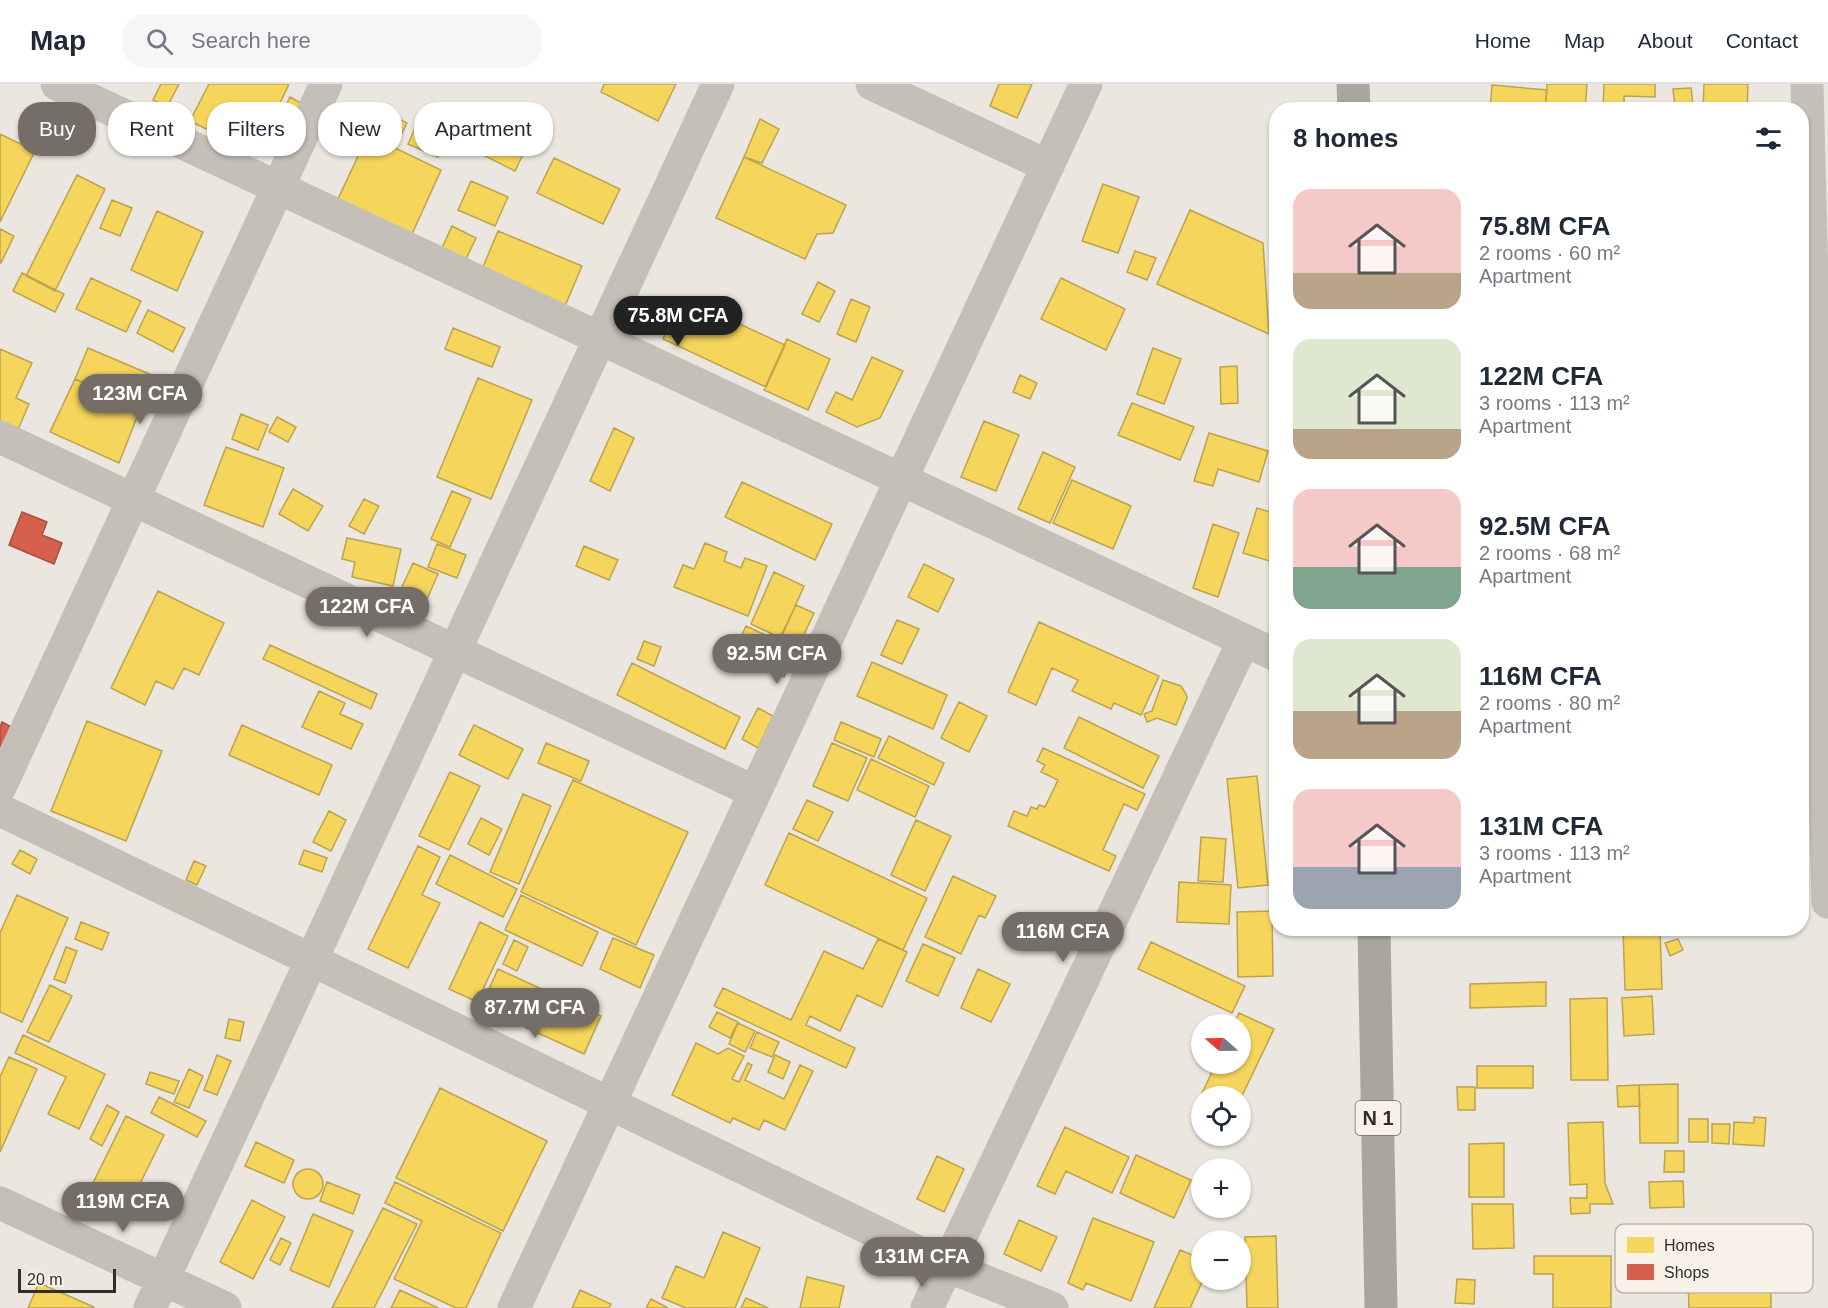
<!DOCTYPE html>
<html lang="en">
<head>
<meta charset="utf-8">
<style>
	:root { --surface:#fff; --page:#f6f6f7; --text:#1f2937; --muted:#747a83; --line:#e0e1e3; --accent:#756e68 }
	body { margin:0; font-family:Helvetica,sans-serif; background:var(--page); color:var(--text); height:100vh; display:flex; flex-direction:column; font-size:22px; white-space:nowrap }
	* { box-sizing:border-box; margin:0 }
	p { font-size:20px; color:var(--muted) }
	.icon { flex:none; width:33px; height:33px; fill:none; stroke:currentColor; stroke-width:2; stroke-linecap:round; stroke-linejoin:round }
	.map { position:relative; flex:1; overflow:hidden }
	.drawer { position:absolute; left:1269px; top:18px; width:540px; height:834px; display:flex; flex-direction:column; background:var(--surface); border-radius:24px; box-shadow:0 2px 4px #0004 }
	.drawer>* { flex:none }
	.top-card { position:absolute; left:18px; top:18px; width:570px; height:54px; display:flex; gap:12px }
	.needle { width:39px; rotate:290deg }
	.fabs { position:absolute; left:1191px; top:930px; display:grid; gap:12px }
	.fabs a { display:grid; place-items:center; width:60px; height:60px; border-radius:50%; background:var(--surface); box-shadow:0 2px 4px #0004; font-size:30px }
	.scale { position:absolute; left:18px; bottom:15px; width:98px; box-sizing:border-box; padding-left:6px; border:3px solid #352d28; border-top:0; font-size:16px; line-height:21px; white-space:nowrap; color:#352d28; -webkit-text-stroke:4px #f8f1e7; paint-order:stroke }
	.price { position:absolute; translate:-50% -51px; padding:0 14px; border-radius:21px; background:var(--accent); color:#fff; font-size:20px; line-height:39px; filter:drop-shadow(0 2px 3px #0008) }
	.price::after { content:''; position:absolute; left:50%; top:36px; width:18px; height:14px; margin-left:-9px; background:inherit; clip-path:polygon(0 0,100% 0,50% 100%) }
	.price.active { background:#222; color:#fff }
	ul { padding:0; list-style:none }
	li { display:flex; align-items:center; gap:18px; height:150px; padding:0 24px }
	li span { display:grid; place-items:center; flex:none; width:168px; height:120px; border-radius:18px; color:#555 }
	li>.icon { margin-inline-start:auto }
	span .icon { width:72px; height:72px; fill:#fffc; stroke-width:1 }
	li b { font-size:26px }
	h2 { display:flex; justify-content:space-between; align-items:center; height:72px; padding:0 24px; font-size:26px }
	.pill { padding:0 21px; border-radius:24px; background:var(--surface); box-shadow:0 2px 4px #0004; font-size:21px; line-height:54px }
	.pill.active { background:var(--accent); color:#fff }
	header { display:flex; align-items:center; gap:36px; box-sizing:border-box; height:84px; padding:0 30px; background:var(--surface); border-bottom:2px solid var(--line) }
	header strong { font-size:28px }
	nav { display:flex; gap:33px; margin-inline-start:auto; font-size:21px }
	.search { width:420px; height:54px; background:var(--page); display:flex; align-items:center; gap:15px; box-sizing:border-box; padding:0 21px; border-radius:24px; color:var(--muted); font-size:22px }
	.map>svg:first-child { display:block }
</style>
</head>
<body>
<header>
<strong>Map</strong>
<div class="search"><svg class="icon" aria-label="search" viewBox="0 0 24 24"><circle cx="10" cy="10" r="6"/><path d="M15 15l6 6"/></svg>Search here</div>
<nav><a>Home</a><a>Map</a><a>About</a><a>Contact</a></nav>
</header>
<div class="map">
<svg width="1828" height="1224" viewBox="0 0 1828 1224">
	<rect width="100%" height="100%" fill="#ebe7e0"/>
	<path fill="#f6d55c" stroke="#bca34c" stroke-width="1.5" d="M161 0H179L167 23 153 16Z
		M209 0H289L256 70 190 37Z
		M604 0H676L658 37 601 8Z
		M999 0H1032L1017 34 990 22Z
		M1547 0H1587L1585 26H1545Z
		M1604 0H1655V13L1624 12V26H1603Z
		M1704 0H1748L1747 26H1703Z
		M1492 1 1547 6 1545 26H1490Z
		M1691 4 1693 21 1675 22 1673 5Z
		M290 13 301 19 287 47 276 41Z
		M423 26 453 38 438 73 408 60Z
		M391 31 407 39 398 57 382 49Z
		M479 35 528 60 515 87 465 62Z
		M760 35 779 45 762 79 744 73Z
		M0 50 35 67 0 138Z
		M368 51 441 86 412 150 338 115Z
		M744 73 846 121 833 149 817 150 805 175 716 134Z
		M554 74 620 105 603 140 537 109Z
		M77 91 105 105 55 207 26 192Z
		M471 97 508 113 495 142 458 126Z
		M1103 100 1139 113 1118 169 1082 157Z
		M112 116 132 124 120 152 100 144Z
		M1190 126 1263 159 1269 250 1157 200Z
		M157 127 203 148 177 207 131 186Z
		M452 142 476 154 465 177 441 166Z
		M0 145 14 152 1 179H0Z
		M498 147 582 182 562 229 478 195Z
		M1135 167 1156 174 1147 196 1127 188Z
		M22 189 64 210 55 228 13 207Z
		M91 194 141 217 126 248 76 225Z
		M1061 194 1125 225 1106 266 1041 235Z
		M818 198 835 207 819 238 802 230Z
		M682 213 785 261 766 303 663 255Z
		M851 215 870 223 856 258 837 250Z
		M148 226 185 244 173 268 137 249Z
		M453 244 500 263 492 283 445 265Z
		M787 255 830 275 808 326 764 306Z
		M88 264 154 292 141 323 75 295Z
		M1153 264 1181 275 1164 320 1137 310Z
		M0 265 32 279 16 314 29 320 17 348 0 341Z
		M872 273 903 287 880 334 857 343 826 328 836 308 852 316Z
		M1237 282 1238 319 1221 320 1220 283Z
		M1020 291 1037 299 1030 315 1013 308Z
		M478 294 532 316 491 415 437 393Z
		M75 295 141 323 119 379 50 348Z
		M1132 319 1194 343 1180 376 1118 351Z
		M241 330 268 341 258 366 232 355Z
		M277 333 296 343 288 358 269 348Z
		M984 337 1019 351 996 407 961 393Z
		M614 344 634 354 610 407 590 397Z
		M1209 349 1268 367 1259 398 1218 385 1213 402 1194 397Z
		M226 363 284 384 263 443 204 421Z
		M1043 368 1075 383 1050 439 1018 425Z
		M1072 396 1131 422 1113 465 1053 439Z
		M742 398 832 440 815 476 725 433Z
		M293 405 323 422 308 447 279 430Z
		M452 407 471 415 450 463 431 455Z
		M364 415 379 422 364 450 349 442Z
		M1257 424 1276 430V479L1243 469Z
		M1213 440 1239 449 1218 513 1193 504Z
		M347 454 401 465 393 502 352 493 355 478 342 475Z
		M705 459 727 468 724 477 741 484 745 474 767 482 748 532 674 503 683 481 694 485Z
		M437 460 466 471 457 494 428 483Z
		M584 462 618 476 609 496 576 482Z
		M413 479 438 490 427 515 402 503Z
		M924 480 954 495 938 528 908 513Z
		M774 488 804 502 781 554 751 540Z
		M158 507 224 539 199 591 184 584 173 605 156 597 145 621 111 604Z
		M796 521 814 529 784 593 765 584Z
		M897 536 919 545 902 580 881 571Z
		M1039 538 1159 592 1141 631 1114 619 1111 625 1072 607 1078 596 1052 584 1036 621 1008 608Z
		M746 542 774 555 761 583 733 570Z
		M644 557 661 563 654 582 637 575Z
		M270 561 377 610 371 625 263 575Z
		M872 578 947 611 933 645 857 612Z
		M632 579 740 633 725 665 617 611Z
		M1163 596 1181 602 1186 610 1187 614 1176 641 1157 634 1147 638 1144 630 1152 627Z
		M319 607 345 619 340 630 363 640 351 665 302 643Z
		M959 618 987 632 969 668 941 654Z
		M758 624 773 632 758 664 742 655Z
		M1079 633 1159 672 1143 704 1064 664Z
		M87 637 162 667 126 757 51 727Z
		M841 638 881 655 874 673 834 656Z
		M242 641 332 681 319 711 229 671Z
		M474 641 523 665 508 695 459 671Z
		M889 652 944 679 934 701 878 674Z
		M546 659 589 677 581 697 538 679Z
		M832 659 867 674 848 717 813 702Z
		M1043 664 1145 710 1137 726 1124 720 1103 766 1116 772 1109 787 1008 742 1014 727 1027 732 1031 723 1037 725 1039 721 1045 723 1058 696 1041 688 1045 681 1037 677Z
		M871 675 929 702 915 733 857 706Z
		M450 688 480 702 449 766 419 752Z
		M1257 692 1268 801 1238 804 1227 695Z
		M573 696 688 748 636 861 521 808Z
		M523 710 551 722 519 800 490 788Z
		M807 716 833 728 818 757 793 745Z
		M329 727 346 736 331 767 313 758Z
		M481 734 502 745 489 771 468 760Z
		M916 736 951 752 925 807 891 791Z
		M789 749 927 814 903 866 765 801Z
		M1201 753 1226 755 1223 798 1198 797Z
		M418 762 440 773 422 811 440 819 408 884 368 865Z
		M20 766 37 775 30 790 12 780Z
		M304 766 327 774 322 788 299 780Z
		M450 771 517 805 503 833 436 800Z
		M194 777 206 782 197 801 186 796Z
		M953 792 996 812 985 834 979 831 961 870 925 853Z
		M1179 798 1231 801 1229 840 1177 838Z
		M17 811 68 834 22 938 0 928V849Z
		M521 811 598 848 582 882 505 846Z
		M1272 827 1273 892 1238 893 1237 828Z
		M81 838 109 849 102 866 75 855Z
		M480 838 508 852 477 918 449 905Z
		M1623 844H1660L1662 905 1625 906Z
		M613 854 654 871 640 904 600 885Z
		M878 855 907 868 882 923 857 911 840 947 810 932 806 941 855 964 846 984 714 922 723 904 791 936 824 867 863 885Z
		M1678 855 1683 866 1670 872 1665 859Z
		M514 856 528 863 517 887 503 880Z
		M1151 858 1245 902 1232 929 1138 885Z
		M923 860 955 874 938 912 906 897Z
		M66 863 77 867 65 899 54 895Z
		M498 885 601 932 584 970 481 923Z
		M978 885 1010 900 991 938 961 924Z
		M1546 898V922L1470 924V900Z
		M50 901 72 912 49 958 27 948Z
		M1652 912 1654 950 1624 952 1622 914Z
		M1607 914 1608 996H1571L1570 915Z
		M717 928 738 938 730 954 709 943Z
		M1239 929 1274 945 1240 1016V1012H1209L1202 1009 1216 980H1240V940H1234Z
		M229 935 244 938 240 957 225 954Z
		M738 939 755 947 745 968 729 960Z
		M757 948 779 958 772 973 750 964Z
		M23 951 105 990 79 1045 48 1030 66 993 15 969Z
		M696 959 718 970 728 964 744 972 732 995 739 998 748 979 752 981 745 996 784 1015 800 981 813 987 785 1046 764 1036 759 1046 733 1034 730 1039 672 1011Z
		M217 971 231 977 217 1011 204 1006Z
		M775 971 790 978 783 995 768 988Z
		M9 973 37 985 0 1068V993Z
		M1477 982H1533V1004H1477Z
		M189 985 203 992 189 1024 174 1018Z
		M150 988 179 997 174 1010 146 1000Z
		M1678 1000V1059H1640L1639 1001Z
		M1639 1001 1640 1022 1618 1023 1617 1002Z
		M1457 1003H1475V1026H1458Z
		M440 1004 547 1057 503 1147 396 1094Z
		M159 1013 206 1037 197 1053 151 1029Z
		M107 1021 119 1028 102 1062 90 1055Z
		M126 1032 164 1051 129 1122 91 1103Z
		M1754 1033 1766 1034 1764 1062 1733 1060 1734 1038 1754 1039Z
		M1689 1035H1708V1058H1689Z
		M1603 1038 1605 1099 1613 1120H1590V1129L1571 1130 1570 1114H1587V1100L1570 1101 1568 1039Z
		M1712 1040H1730L1729 1060 1712 1059Z
		M1065 1043 1129 1073 1112 1109 1066 1087 1055 1110 1037 1102Z
		M256 1058 294 1076 284 1099 245 1082Z
		M1504 1059V1113H1469V1060Z
		M1665 1067H1684V1088H1664Z
		M1136 1071 1191 1096 1174 1134 1120 1109Z
		M937 1072 964 1085 944 1128 917 1115Z
		M293 1100a15 15 0 1 1 30 0a15 15 0 1 1-30 0Z
		M1683 1097 1684 1123 1650 1124 1649 1098Z
		M327 1098 360 1111 353 1130 320 1117Z
		M395 1098 501 1149 466 1224H456L394 1195 422 1137 385 1119Z
		M252 1116 285 1133 253 1195 220 1178Z
		M1472 1120H1513L1514 1164 1473 1165Z
		M383 1124 417 1140 374 1224H332Z
		M313 1130 353 1147 329 1203 290 1186Z
		M1093 1134 1154 1158 1131 1217 1086 1199 1083 1206 1068 1199Z
		M1019 1136 1057 1153 1041 1187 1004 1170Z
		M723 1148 760 1164 735 1224H686L662 1214 676 1182 704 1194Z
		M1276 1152 1278 1224H1247L1245 1153Z
		M281 1154 291 1159 280 1181 270 1176Z
		M1180 1166 1202 1175 1203 1196 1190 1224H1154Z
		M1732 1171H1771V1224H1689L1688 1196H1732Z
		M1534 1172H1611V1224H1553V1190H1534Z
		M807 1193 844 1202 839 1224H800Z
		M1457 1195 1475 1196 1474 1220 1455 1219Z
		M39 1199 94 1223V1224H28Z
		M400 1206 438 1224H391Z
		M580 1206 611 1220 609 1224H572Z
		M746 1214 768 1224H741Z
		M651 1215 668 1224H646Z"/>
	<path fill="#d6604d" stroke="#a65142" stroke-width="1.5" d="M22 428 47 438 42 451 62 459 54 480 9 461Z
		M2 638 15 645 0 673V643Z"/>
	<g fill="none" stroke-linecap="round" stroke-linejoin="round">
		<path stroke="#c5bfb9" stroke-width="33" d="M57 0 1276 571
			M872 0 1048 82
			M1807 0 1828 818
			M0 353 755 708
			M0 703 326 0
			M0 726 947 1182 1052 1224
			M0 1119 225 1224
			M150 1224 718 0
			M514 1224 1086 0
			M927 1224 1244 556"/>
		<path stroke="#aaa69f" stroke-width="33" d="M1353 0 1354 26
			M1374 844 1381 1224"/>
	</g>
	<g text-anchor="middle" dominant-baseline="central" stroke-width="6" stroke-linejoin="round" paint-order="stroke">
		<rect fill="#f8f1e7" stroke="#706861" stroke-width="1.5" x="1355.5" y="1017" width="45" height="34" rx="4.5"/>
		<g font-size="20" font-weight="bold" fill="#352d28">
			<text x="1378" y="1034">N 1</text>
		</g>
	</g>
	<rect x="1615" y="1140" width="198" height="69" rx="9" fill="#f8f1e7" stroke="#beb6ae" stroke-width="1.5"/>
	<rect x="1627" y="1153" width="27" height="16" fill="#f6d55c"/>
	<rect x="1627" y="1180" width="27" height="16" fill="#d6604d"/>
	<g font-size="16" fill="#352d28">
		<text x="1664" y="1167">Homes</text>
		<text x="1664" y="1194">Shops</text>
	</g>
</svg>
<div class="fabs">
<a><svg class="needle" viewBox="-14 -14 28 28"><path d="M0-13l5 13h-10z" fill="#e53935"/><path d="M0 13l5-13h-10z" fill="#747a83"/></svg></a>
<a><svg class="icon" aria-label="locate" viewBox="0 0 24 24"><circle cx="12" cy="12" r="6"/><path d="M12 2v4M12 18v4M2 12h4M18 12h4"/></svg></a>
<a>+</a>
<a>−</a>
</div>
<div class="scale">20 m</div>
<b class="price active" style="left:678px;top:263px">75.8M CFA</b>
<b class="price" style="left:140px;top:341px">123M CFA</b>
<b class="price" style="left:367px;top:554px">122M CFA</b>
<b class="price" style="left:777px;top:601px">92.5M CFA</b>
<b class="price" style="left:1063px;top:879px">116M CFA</b>
<b class="price" style="left:535px;top:955px">87.7M CFA</b>
<b class="price" style="left:123px;top:1149px">119M CFA</b>
<b class="price" style="left:922px;top:1204px">131M CFA</b>
<div class="top-card">
<a class="pill active">Buy</a>
<a class="pill">Rent</a>
<a class="pill">Filters</a>
<a class="pill">New</a>
<a class="pill">Apartment</a>
</div>
<section class="drawer">
<h2>8 homes<svg class="icon" aria-label="filters" viewBox="0 0 24 24"><path d="M4 7h16M4 17h16"/><circle cx="9" cy="7" r="2"/><circle cx="15" cy="17" r="2"/></svg></h2>
<ul>
<li><span style="background:linear-gradient(#f6c9c9 70%,#b9a48a 0)"><svg class="icon" aria-label="home" viewBox="0 0 24 24"><path d="M3 11l9-7 9 7M6 9v11h12V9"/></svg></span><div><b>75.8M CFA</b><p>2 rooms · 60 m²</p><p>Apartment</p></div></li>
<li><span style="background:linear-gradient(#dfe7d0 75%,#b9a48a 0)"><svg class="icon" aria-label="home" viewBox="0 0 24 24"><path d="M3 11l9-7 9 7M6 9v11h12V9"/></svg></span><div><b>122M CFA</b><p>3 rooms · 113 m²</p><p>Apartment</p></div></li>
<li><span style="background:linear-gradient(#f6c9c9 65%,#7fa58c 0)"><svg class="icon" aria-label="home" viewBox="0 0 24 24"><path d="M3 11l9-7 9 7M6 9v11h12V9"/></svg></span><div><b>92.5M CFA</b><p>2 rooms · 68 m²</p><p>Apartment</p></div></li>
<li><span style="background:linear-gradient(#dfe7d0 60%,#b9a48a 0)"><svg class="icon" aria-label="home" viewBox="0 0 24 24"><path d="M3 11l9-7 9 7M6 9v11h12V9"/></svg></span><div><b>116M CFA</b><p>2 rooms · 80 m²</p><p>Apartment</p></div></li>
<li><span style="background:linear-gradient(#f6c9c9 65%,#9aa5b1 0)"><svg class="icon" aria-label="home" viewBox="0 0 24 24"><path d="M3 11l9-7 9 7M6 9v11h12V9"/></svg></span><div><b>131M CFA</b><p>3 rooms · 113 m²</p><p>Apartment</p></div></li>
</ul>
</section>
</div>
</body>
</html>
